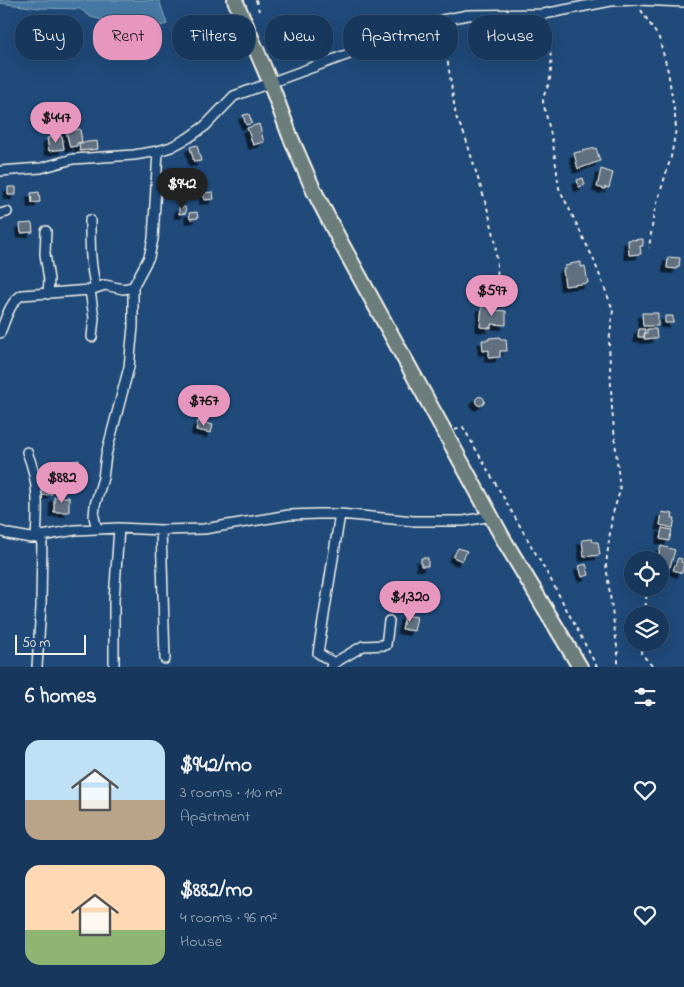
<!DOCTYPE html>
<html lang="en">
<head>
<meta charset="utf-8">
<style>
	:root { --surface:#17385c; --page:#203f62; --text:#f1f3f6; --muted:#9eacbb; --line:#365272; --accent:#e797bd }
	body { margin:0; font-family:"Indie Flower",sans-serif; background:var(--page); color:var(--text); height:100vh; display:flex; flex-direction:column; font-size:19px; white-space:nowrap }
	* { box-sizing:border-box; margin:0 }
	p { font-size:16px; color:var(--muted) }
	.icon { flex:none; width:28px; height:28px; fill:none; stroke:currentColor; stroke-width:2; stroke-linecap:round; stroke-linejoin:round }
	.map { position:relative; height:667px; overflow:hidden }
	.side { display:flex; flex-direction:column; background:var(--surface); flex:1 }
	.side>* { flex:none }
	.hud { position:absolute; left:15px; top:15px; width:655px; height:45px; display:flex; gap:10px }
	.fabs { position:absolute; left:624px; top:551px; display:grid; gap:10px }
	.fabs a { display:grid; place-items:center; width:45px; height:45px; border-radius:50%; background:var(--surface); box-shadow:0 5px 20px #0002,0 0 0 1px var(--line); font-size:25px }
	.scale { position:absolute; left:15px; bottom:12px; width:71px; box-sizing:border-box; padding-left:5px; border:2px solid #f4f1e8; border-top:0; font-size:14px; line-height:18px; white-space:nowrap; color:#f4f1e8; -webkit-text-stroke:4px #1f4a7a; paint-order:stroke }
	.price { position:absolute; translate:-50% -42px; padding:0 11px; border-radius:18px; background:var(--accent); color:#111; font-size:16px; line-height:32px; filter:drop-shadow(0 1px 2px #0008) }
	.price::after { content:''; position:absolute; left:50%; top:30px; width:15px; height:11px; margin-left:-8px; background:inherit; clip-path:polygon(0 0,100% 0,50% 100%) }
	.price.on { background:#222; color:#fff }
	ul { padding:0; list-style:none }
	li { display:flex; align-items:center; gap:15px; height:125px; padding:0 25px }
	li span { display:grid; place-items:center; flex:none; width:140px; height:100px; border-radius:15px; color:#555 }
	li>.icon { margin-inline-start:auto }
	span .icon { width:60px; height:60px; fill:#fffc; stroke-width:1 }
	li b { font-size:21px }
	h2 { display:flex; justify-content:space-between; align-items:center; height:60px; padding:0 25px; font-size:21px }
	.tag { padding:0 18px; border-radius:20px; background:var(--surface); box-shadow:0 5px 20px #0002,0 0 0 1px var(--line); font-size:18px; line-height:45px }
	.tag.on { background:var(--accent); color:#111 }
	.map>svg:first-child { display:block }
</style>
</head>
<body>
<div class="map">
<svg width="684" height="667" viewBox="0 0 684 667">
	<defs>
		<filter id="shadow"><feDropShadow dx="-4.5" dy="4.5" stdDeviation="0" flood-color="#0009"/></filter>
	</defs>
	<rect width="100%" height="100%" fill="#1f4a7a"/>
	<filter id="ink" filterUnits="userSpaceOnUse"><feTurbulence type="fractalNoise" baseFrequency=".02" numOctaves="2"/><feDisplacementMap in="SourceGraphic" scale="10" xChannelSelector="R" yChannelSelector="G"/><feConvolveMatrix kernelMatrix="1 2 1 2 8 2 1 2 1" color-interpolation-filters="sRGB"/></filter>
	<g filter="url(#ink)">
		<path fill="#4579a3" stroke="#8ba9bf" d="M0 0H159L167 24 143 31 91 17 80 9 39 8 0 3Z"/>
		<path fill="#617081" stroke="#f4f1e8" filter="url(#shadow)" d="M64 114 66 125 55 126 54 115Z
			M249 114 252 123 246 125 243 115Z
			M259 124 264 142 253 145 247 128Z
			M75 128V130L80 129 82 142 77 143V146L70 147 66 131H68L67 129Z
			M62 136 64 149 49 151 47 138Z
			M97 141 98 149 80 151 79 143Z
			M197 145 201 161 194 162 190 147Z
			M596 148 600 161 578 169 574 153Z
			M601 169 613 173 609 188 605 187V189L597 187Z
			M583 178 585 185 579 187 577 180Z
			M8 187H16V195H8Z
			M39 192 40 202 32 203 31 193Z
			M213 192 214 199 204 200V193Z
			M179 207H185L186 213 179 214Z
			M197 212 198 218 190 219 189 213Z
			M32 223 33 232 21 233 20 224Z
			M643 239V246H640L641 254 629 255 628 240Z
			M668 257 680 258 679 267H677V269L667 268Z
			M581 262V267L585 266 588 283 565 286 563 269 566 268 565 266 570 265V264Z
			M482 306H492V310L506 311V325L491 324V328L480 327Z
			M642 313H658V326H643Z
			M665 316H673V323H665Z
			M639 329H645L644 337H638Z
			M647 329H656L657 338 644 339 645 333H647Z
			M500 337V339H506L507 351H500V357L489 358V350L483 351 482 340H489V338Z
			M475.5 401a4.5 4.5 0 1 1 9 0a4.5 4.5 0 1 1-9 0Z
			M198 421 213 425 211 433 196 430Z
			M79 460 80 465 69 467 68 462Z
			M51 487 52 494 39 496 38 489Z
			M54 497H69V512H54Z
			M662 512 673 514 672 518H675L673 528 660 525Z
			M662 528 672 530 669 541 660 539Z
			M592 539 593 542H598L600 555 584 557 582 540Z
			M661 546 675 550 670 567 660 565V560H657Z
			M458 548 467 551 462 561 453 557Z
			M421 558H428V566H421Z
			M678 558 682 559 681 562 684 563 682 573 673 570Z
			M586 564 589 575 582 577 579 566Z
			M405 615 417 617 414 631 402 629Z"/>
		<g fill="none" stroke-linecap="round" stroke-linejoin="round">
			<g stroke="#f4f1e8" stroke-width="12">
				<path id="street" d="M637 0 684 2
					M0 171 41 168 73 159 134 155 158 151 171 147 188 138 205 126 234 96 442 20 468 15 544 14 611 1 636 0
					M0 214 7 212
					M90 220C90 242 90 266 96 288
					M46 231 45 254 49 280 48 294
					M90 290 94 318 92 337
					M0 333C5 321 10 301 22 295L90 290 105 285 123 289 133 287
					M27 452C39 481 38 507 36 538
					M97 529 94 517 95 505 103 478 106 455 129 367 133 327V287L149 257 153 239 158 151
					M161 530 165 659
					M0 531 8 534 31 538 75 530 119 528 161 530 204 529 289 515 318 514H340L414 521H464L491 516
					M334 663 318 653 340 514
					M37 667 41 607 42 537
					M114 667V600L119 528
					M331 667 334 663 363 646 386 645 389 621"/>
			</g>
			<g stroke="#f4f1e8" stroke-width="18">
				<path id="primary" d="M235 0 270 82 290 136 314 191 341 243 505 542 580 667"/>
			</g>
			<path stroke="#f4f1e8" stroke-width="2" stroke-dasharray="4 4" stroke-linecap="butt" d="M256 0 259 11
				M641 10 659 38 668 71 675 116 676 129 671 157 654 213 649 248
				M537 24C551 42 554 61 549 83 547 90 543 94 543 102L553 143 559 188 593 258 613 310 609 343 612 409 620 491 612 516 606 565 618 654V667
				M443 30 456 117 465 136 488 211 495 239 498 280
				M455 430 463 427 551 580 597 667
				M645 615 647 588
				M642 642 641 653 653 667"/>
			<use href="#street" stroke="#1f4a7a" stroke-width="9"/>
			<use href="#primary" stroke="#6c7e7c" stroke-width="14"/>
		</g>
	</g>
</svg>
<div class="fabs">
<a><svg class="icon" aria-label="locate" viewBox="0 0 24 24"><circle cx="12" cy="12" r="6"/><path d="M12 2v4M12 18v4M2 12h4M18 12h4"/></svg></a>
<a><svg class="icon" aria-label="layers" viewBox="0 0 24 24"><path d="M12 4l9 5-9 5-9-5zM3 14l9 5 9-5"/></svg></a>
</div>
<div class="scale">50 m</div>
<b class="price" style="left:56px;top:144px">$447</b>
<b class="price on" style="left:182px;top:210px">$942</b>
<b class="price" style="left:492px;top:317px">$597</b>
<b class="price" style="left:204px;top:427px">$767</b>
<b class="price" style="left:62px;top:504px">$882</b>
<b class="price" style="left:410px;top:623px">$1,320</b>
<div class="hud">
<a class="tag">Buy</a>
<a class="tag on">Rent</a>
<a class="tag">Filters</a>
<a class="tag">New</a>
<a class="tag">Apartment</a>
<a class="tag">House</a>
</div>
</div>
<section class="side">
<h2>6 homes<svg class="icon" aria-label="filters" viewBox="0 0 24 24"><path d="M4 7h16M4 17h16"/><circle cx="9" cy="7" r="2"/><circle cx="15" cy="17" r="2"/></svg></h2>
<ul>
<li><span style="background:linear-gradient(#bfe0f5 60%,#b9a48a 0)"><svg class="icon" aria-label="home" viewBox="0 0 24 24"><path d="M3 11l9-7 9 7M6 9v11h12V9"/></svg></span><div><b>$942/mo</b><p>3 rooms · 110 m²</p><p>Apartment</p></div><svg class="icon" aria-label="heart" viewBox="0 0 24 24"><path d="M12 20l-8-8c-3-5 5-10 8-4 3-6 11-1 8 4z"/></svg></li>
<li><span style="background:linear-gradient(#ffd9b3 65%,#8fb573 0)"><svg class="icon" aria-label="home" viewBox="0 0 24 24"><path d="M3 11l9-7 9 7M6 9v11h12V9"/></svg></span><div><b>$882/mo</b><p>4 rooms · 96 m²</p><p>House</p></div><svg class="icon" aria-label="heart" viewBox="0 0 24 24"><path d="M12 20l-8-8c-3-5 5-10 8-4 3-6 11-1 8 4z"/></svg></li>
</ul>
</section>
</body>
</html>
